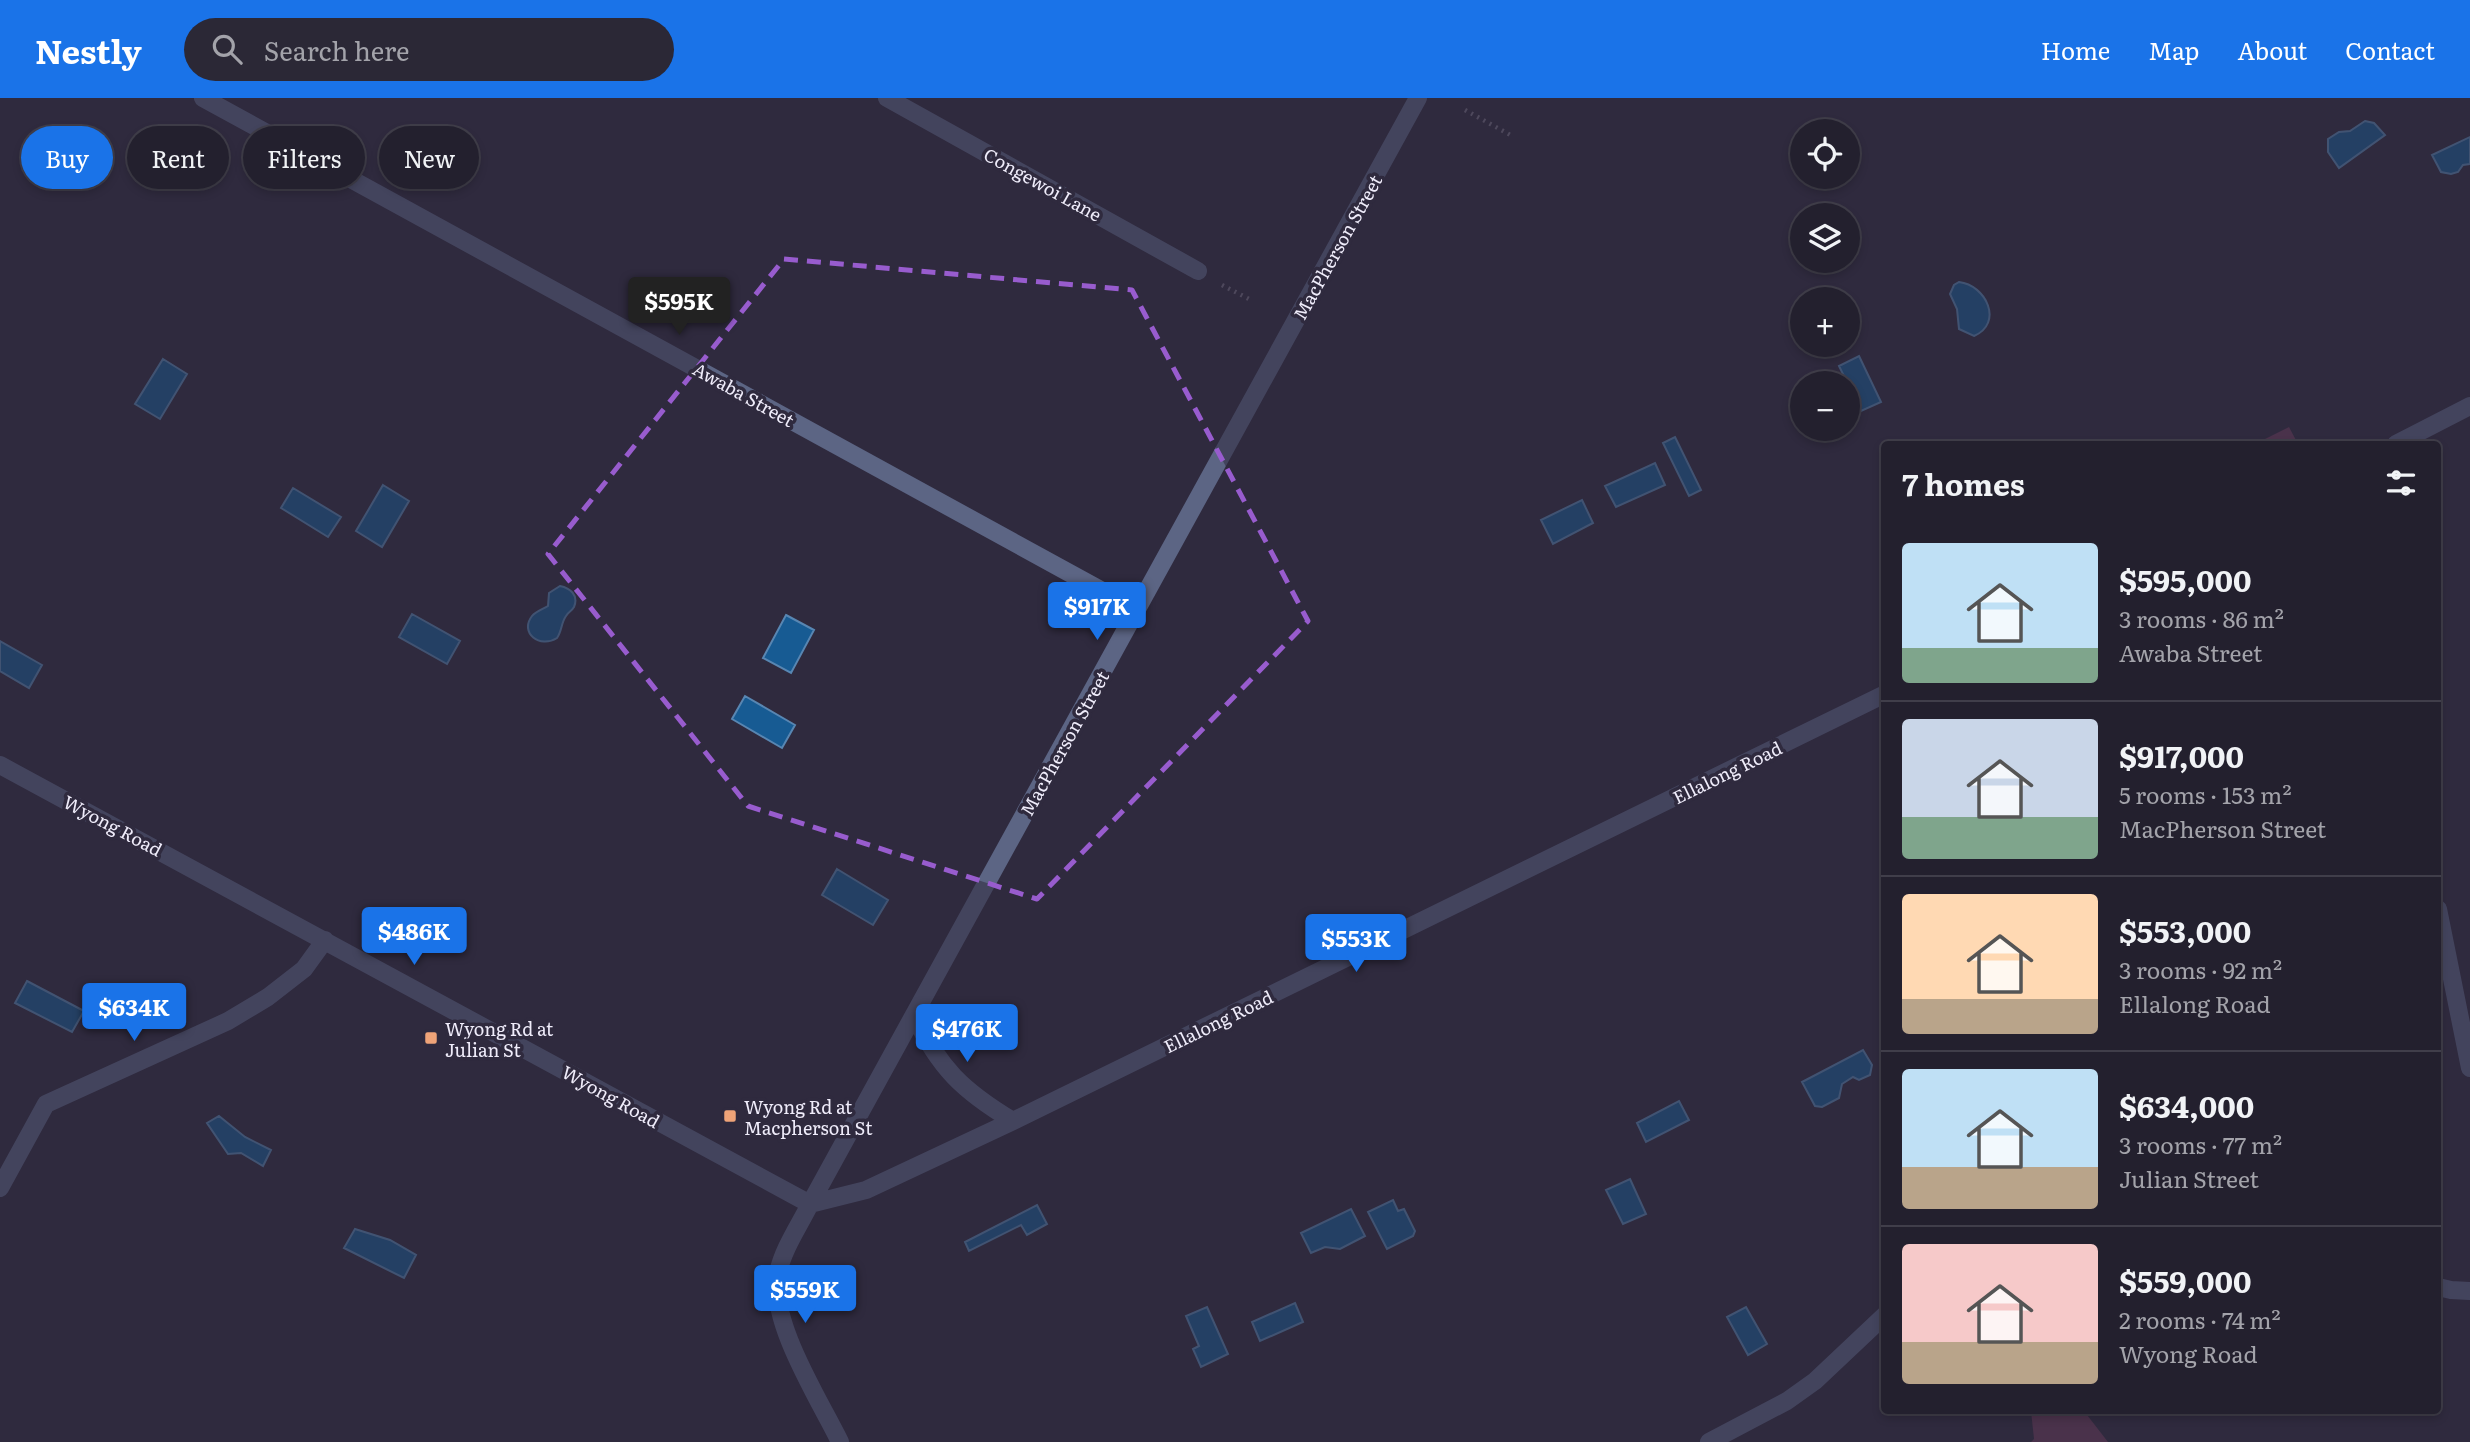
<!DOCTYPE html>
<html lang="en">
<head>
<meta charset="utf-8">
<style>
	:root { --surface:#23202e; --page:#2b2836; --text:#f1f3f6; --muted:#a3a3aa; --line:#403e4a; --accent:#1a73e8 }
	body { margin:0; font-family:Literata,serif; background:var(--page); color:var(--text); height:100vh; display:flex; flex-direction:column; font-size:26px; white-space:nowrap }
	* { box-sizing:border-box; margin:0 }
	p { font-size:23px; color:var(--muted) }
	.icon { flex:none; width:38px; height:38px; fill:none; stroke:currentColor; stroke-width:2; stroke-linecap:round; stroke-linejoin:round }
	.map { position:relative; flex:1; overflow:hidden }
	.drawer { position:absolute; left:1881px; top:343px; width:560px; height:973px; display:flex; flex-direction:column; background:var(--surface); border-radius:7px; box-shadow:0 4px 10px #0003,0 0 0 2px var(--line) }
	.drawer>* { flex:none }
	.top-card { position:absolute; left:21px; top:28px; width:665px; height:63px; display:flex; gap:14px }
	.fabs { position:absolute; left:1790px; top:21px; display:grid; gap:14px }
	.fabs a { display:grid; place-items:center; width:70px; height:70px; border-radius:50%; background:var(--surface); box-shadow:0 4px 10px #0003,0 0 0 2px var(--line); font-size:35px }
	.price { position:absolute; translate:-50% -60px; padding:0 16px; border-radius:7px; background:var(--accent); color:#fff; font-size:23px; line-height:46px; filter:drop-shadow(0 2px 4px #0008) }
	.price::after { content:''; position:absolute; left:50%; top:42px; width:21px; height:16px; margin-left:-10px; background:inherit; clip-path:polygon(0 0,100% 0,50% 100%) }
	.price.current { background:#222; color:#fff }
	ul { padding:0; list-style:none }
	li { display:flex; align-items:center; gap:21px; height:175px; padding:0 21px }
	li+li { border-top:2px solid var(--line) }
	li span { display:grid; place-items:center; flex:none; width:196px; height:140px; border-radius:7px; color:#555 }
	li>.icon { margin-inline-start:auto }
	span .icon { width:84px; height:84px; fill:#fffc; stroke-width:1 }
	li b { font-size:30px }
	h2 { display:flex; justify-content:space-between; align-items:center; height:84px; padding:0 21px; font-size:30px }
	.tag { padding:0 24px; border-radius:32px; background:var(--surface); box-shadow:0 4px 10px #0003,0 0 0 2px var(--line); font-size:24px; line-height:63px }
	.tag.current { background:var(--accent); color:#fff }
	header { display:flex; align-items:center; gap:42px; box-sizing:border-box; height:98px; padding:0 35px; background:var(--accent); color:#fff }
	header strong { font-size:33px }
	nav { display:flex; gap:38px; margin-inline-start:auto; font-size:24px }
	.search { width:490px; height:63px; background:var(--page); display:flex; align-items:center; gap:18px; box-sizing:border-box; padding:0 24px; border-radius:38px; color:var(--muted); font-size:26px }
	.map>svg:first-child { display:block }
</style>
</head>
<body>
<header>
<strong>Nestly</strong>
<div class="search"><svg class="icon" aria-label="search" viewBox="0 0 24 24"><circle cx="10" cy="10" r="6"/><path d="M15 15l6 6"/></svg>Search here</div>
<nav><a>Home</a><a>Map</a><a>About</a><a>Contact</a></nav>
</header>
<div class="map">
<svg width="2470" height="1344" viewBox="0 0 2470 1344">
	<rect width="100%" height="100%" fill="#2f2a3e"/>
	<path fill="#6a3d5b" d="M2289 329 2298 346H2255Z
		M2031 1313H2084L2108 1344H2031L2034 1341Z"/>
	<path fill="#175b93" stroke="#5886b2" stroke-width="2" d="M2365 23 2374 25 2385 37 2339 70 2328 54V41L2339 34 2350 33Z
		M2470 39V66L2463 67 2458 74 2451 76 2441 74 2432 57Z
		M1959 184C1986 187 2004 225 1974 238L1959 231 1957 211 1950 196 1954 187Z
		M1859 258 1881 304 1861 313 1839 268Z
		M163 261 187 276 160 321 135 306Z
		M1675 339 1701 392 1689 398 1663 345Z
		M1655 365 1665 387 1616 409 1605 388Z
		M383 387 409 403 382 449 356 433Z
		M293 390 341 419 328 439 281 410Z
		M1582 402 1593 425 1553 446 1541 422Z
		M560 488C570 490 579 497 574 509 571 514 569 513 566 518 561 525 562 533 557 540 540 551 519 535 532 518 536 513 543 511 548 508L549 495Z
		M412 516 460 543 447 566 399 539Z
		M786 517 814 532 791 575 763 560Z
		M0 543 42 567 29 590 0 573Z
		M745 598 795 627 782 650 732 621Z
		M837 771 888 802 873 827 822 797Z
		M27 883 84 913 72 934 15 905Z
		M1863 952 1872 967 1870 977 1859 982 1853 979 1842 986 1839 1000 1822 1009 1815 1008 1802 984Z
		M1679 1003 1689 1022 1646 1044 1637 1025Z
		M219 1018 245 1039 271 1052 263 1068 241 1055 228 1056 207 1025Z
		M1630 1081 1646 1116 1623 1126 1606 1092Z
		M1393 1102 1398 1113 1404 1111 1415 1133 1413 1138 1387 1151 1368 1114Z
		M1037 1107 1047 1126 1027 1137 1021 1127 969 1153 965 1144Z
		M1351 1111 1365 1138 1340 1151 1325 1149 1311 1155 1301 1135Z
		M355 1131 390 1142 416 1157 404 1180 344 1150Z
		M1295 1205 1303 1224 1260 1243 1252 1224Z
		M1207 1209 1228 1256 1201 1269 1193 1251 1199 1248 1186 1218Z
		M1746 1209 1767 1246 1748 1257 1727 1219Z"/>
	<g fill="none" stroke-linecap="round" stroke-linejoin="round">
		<path stroke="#736e80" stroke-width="4.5" stroke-dasharray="2 5" stroke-linecap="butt" d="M1465 12 1514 39
			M1222 187 1249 201"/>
		<path stroke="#5c6584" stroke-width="18" d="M203 0 1137 512
			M887 0 1198 173
			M2396 346 2470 308
			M0 667 810 1106
			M2438 811 2470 970
			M914 917C939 970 963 993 1013 1023
			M0 1090 46 1006 228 923 268 899 304 871 325 842
			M810 1106 866 1092 1013 1023 1885 596
			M2438 1189 2451 1192 2470 1193
			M840 1344C819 1301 768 1222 778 1175 783 1151 799 1128 810 1106L1418 0
			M1709 1344 1787 1303 1815 1283 1885 1217"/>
	</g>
	<path d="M0 0H2470V1344H0ZM784 161 1132 192 1308 523 1037 801 748 708 548 456Z" fill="#2f2a3e" fill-opacity=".55" fill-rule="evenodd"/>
	<path fill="none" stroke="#985cce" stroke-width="5" stroke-dasharray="14 9" stroke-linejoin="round" d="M784 161 1132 192 1308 523 1037 801 748 708 548 456Z"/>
	<g fill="#efa378" stroke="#2f2a3e" stroke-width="2.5">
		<rect x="424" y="933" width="14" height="14" rx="3.5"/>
		<rect x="723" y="1011" width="14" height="14" rx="3.5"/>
	</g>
	<g text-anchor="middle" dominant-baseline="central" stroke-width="7" stroke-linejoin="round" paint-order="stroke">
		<g font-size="18" fill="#efecfa" stroke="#2f2a3e">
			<text transform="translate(1043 86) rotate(29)">Congewoi Lane</text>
			<text transform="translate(1337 149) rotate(-61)">MacPherson Street</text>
			<text transform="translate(744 296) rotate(29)">Awaba Street</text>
			<text transform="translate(1064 645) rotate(-61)">MacPherson Street</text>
			<text transform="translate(1727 674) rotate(-26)">Ellalong Road</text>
			<text transform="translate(113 727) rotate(28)">Wyong Road</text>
			<text transform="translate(1218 923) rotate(-26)">Ellalong Road</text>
			<text transform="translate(611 998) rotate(29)">Wyong Road</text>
		</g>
		<g font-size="18" fill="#efecfa" stroke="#2f2a3e" text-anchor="start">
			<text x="445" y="930">Wyong Rd at<tspan x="445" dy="21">Julian St</tspan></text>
			<text x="744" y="1008">Wyong Rd at<tspan x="744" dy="21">Macpherson St</tspan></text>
		</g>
	</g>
</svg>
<div class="fabs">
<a><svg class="icon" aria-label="locate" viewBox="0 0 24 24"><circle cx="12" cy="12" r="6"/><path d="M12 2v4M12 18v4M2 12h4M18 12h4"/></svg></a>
<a><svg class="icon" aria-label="layers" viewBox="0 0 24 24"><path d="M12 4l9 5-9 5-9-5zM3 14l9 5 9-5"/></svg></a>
<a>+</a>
<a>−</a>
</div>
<b class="price current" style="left:679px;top:239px">$595K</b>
<b class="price" style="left:1097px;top:544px">$917K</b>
<b class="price" style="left:414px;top:869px">$486K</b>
<b class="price" style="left:1356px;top:876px">$553K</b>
<b class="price" style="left:134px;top:945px">$634K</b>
<b class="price" style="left:967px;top:966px">$476K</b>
<b class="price" style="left:805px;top:1227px">$559K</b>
<div class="top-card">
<a class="tag current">Buy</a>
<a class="tag">Rent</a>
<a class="tag">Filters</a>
<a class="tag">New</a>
</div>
<section class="drawer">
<h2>7 homes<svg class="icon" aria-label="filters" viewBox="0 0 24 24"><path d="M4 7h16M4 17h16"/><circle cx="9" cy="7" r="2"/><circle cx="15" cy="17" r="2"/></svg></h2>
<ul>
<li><span style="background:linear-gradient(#bfe0f5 75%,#7fa58c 0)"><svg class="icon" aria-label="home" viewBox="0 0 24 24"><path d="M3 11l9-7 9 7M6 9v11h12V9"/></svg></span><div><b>$595,000</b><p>3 rooms · 86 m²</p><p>Awaba Street</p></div></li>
<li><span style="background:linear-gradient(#c9d6e8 70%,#7fa58c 0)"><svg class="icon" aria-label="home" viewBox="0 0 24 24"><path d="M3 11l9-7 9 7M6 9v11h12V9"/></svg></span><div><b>$917,000</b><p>5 rooms · 153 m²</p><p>MacPherson Street</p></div></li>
<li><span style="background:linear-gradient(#ffd9b3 75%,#b9a48a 0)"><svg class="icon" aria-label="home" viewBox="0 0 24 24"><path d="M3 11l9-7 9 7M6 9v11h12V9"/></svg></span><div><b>$553,000</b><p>3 rooms · 92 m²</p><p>Ellalong Road</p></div></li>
<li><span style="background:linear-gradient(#bfe0f5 70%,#b9a48a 0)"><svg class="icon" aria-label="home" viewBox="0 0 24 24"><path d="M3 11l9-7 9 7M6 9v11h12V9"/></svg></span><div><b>$634,000</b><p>3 rooms · 77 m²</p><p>Julian Street</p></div></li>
<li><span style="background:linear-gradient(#f6c9c9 70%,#b9a48a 0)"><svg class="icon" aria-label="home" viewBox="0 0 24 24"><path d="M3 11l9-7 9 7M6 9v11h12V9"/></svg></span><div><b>$559,000</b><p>2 rooms · 74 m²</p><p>Wyong Road</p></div></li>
</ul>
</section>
</div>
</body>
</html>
